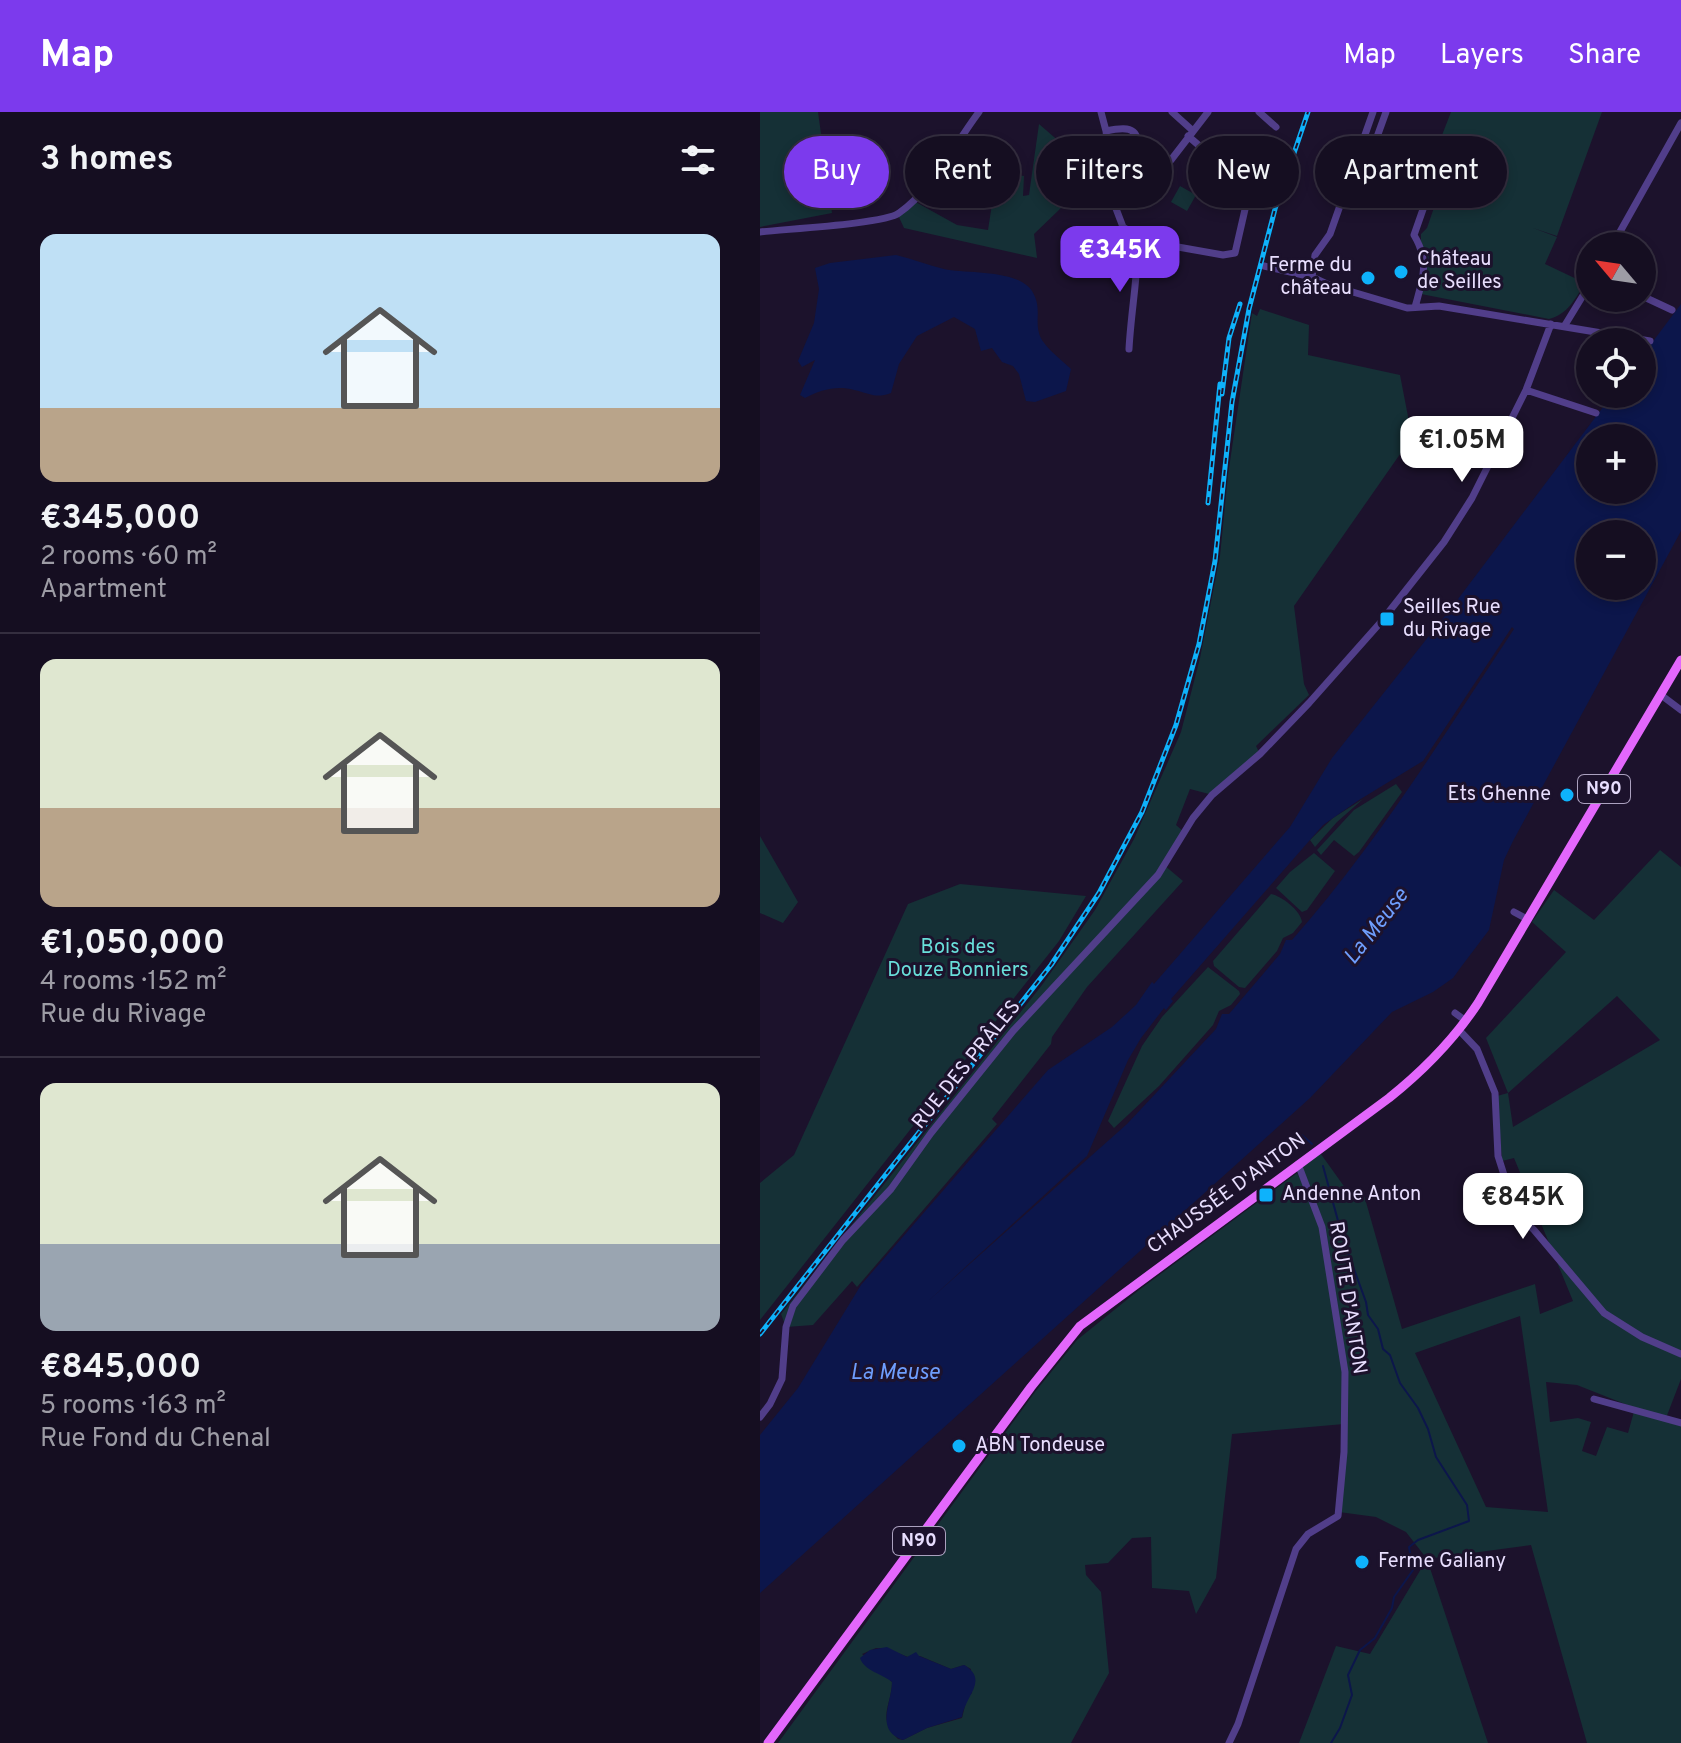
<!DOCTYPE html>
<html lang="en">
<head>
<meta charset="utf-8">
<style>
	:root { --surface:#150e21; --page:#221c2e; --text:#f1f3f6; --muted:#9d9ca5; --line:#342e3f; --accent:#7c3aed }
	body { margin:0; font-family:Overpass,sans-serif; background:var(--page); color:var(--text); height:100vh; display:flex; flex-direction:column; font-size:30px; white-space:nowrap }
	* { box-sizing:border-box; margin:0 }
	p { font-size:26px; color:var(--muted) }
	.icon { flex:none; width:44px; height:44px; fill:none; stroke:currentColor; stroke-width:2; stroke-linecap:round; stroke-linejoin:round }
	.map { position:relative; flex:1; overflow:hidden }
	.drawer { display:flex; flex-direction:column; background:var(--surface); width:760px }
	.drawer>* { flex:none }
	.hud { position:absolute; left:24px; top:24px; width:760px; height:72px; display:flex; gap:16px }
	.needle { width:52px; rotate:299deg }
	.tools { position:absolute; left:816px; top:120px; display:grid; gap:16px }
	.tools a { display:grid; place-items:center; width:80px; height:80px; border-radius:50%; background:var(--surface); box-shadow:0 4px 12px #0003,0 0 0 2px var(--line); font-size:40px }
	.price { position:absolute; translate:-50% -68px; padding:0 18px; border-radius:16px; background:#fff; color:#222; font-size:26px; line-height:52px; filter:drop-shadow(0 2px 4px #0008) }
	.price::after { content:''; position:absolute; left:50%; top:48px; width:24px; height:18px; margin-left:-12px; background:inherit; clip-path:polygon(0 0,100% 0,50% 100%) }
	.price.on { background:var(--accent); color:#fff }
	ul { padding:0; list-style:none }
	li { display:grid; align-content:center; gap:16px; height:424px; padding:0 40px }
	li+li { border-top:2px solid var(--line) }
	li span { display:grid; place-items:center; height:248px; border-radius:16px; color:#555 }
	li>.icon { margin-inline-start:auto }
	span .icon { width:144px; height:144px; fill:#fffc; stroke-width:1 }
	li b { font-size:34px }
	h2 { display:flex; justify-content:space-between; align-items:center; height:96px; padding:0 40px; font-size:34px }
	.pill { padding:0 28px; border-radius:36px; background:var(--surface); box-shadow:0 4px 12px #0003,0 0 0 2px var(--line); font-size:28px; line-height:72px }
	.pill.on { background:var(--accent); color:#fff }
	header { display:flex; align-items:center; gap:48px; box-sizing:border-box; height:112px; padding:0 40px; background:var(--accent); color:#fff }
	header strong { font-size:38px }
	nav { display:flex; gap:44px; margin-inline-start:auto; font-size:28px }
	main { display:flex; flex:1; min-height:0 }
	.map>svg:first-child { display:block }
</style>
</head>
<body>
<header>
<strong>Map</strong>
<nav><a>Map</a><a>Layers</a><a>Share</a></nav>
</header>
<main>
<section class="drawer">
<h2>3 homes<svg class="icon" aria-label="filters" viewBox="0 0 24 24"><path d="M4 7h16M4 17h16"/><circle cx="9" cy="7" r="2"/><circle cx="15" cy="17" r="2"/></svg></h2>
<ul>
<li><span style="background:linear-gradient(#bfe0f5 70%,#b9a48a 0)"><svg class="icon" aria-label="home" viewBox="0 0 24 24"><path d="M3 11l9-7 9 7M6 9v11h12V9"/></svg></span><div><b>€345,000</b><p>2 rooms · 60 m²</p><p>Apartment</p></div></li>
<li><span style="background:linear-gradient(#dfe7d0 60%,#b9a48a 0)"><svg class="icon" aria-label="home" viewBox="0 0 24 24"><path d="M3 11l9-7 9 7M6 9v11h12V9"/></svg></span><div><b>€1,050,000</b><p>4 rooms · 152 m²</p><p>Rue du Rivage</p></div></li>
<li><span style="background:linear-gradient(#dfe7d0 65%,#9aa5b1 0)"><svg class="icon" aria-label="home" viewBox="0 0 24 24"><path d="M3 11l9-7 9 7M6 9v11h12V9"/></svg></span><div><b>€845,000</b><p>5 rooms · 163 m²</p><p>Rue Fond du Chenal</p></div></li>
</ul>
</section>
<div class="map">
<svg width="921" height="1631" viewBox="0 0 921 1631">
	<rect width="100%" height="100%" fill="#1c122c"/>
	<path fill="#153036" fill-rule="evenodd" d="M0 0H58L72 101 0 115Z
		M691 0H842L797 124 773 116 797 125 785 152 825 171C815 187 808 202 789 207L661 182 668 146 661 130V122L667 116 679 81 656 72 663 52 670 54Z
		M279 12 309 38 299 58 332 48 328 70 274 122 277 146 144 116 138 103 152 88 197 113 228 118 237 60 264 64 263 84 269 83Z
		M420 74 436 83 427 99 411 90Z
		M500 197 549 213 548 243 640 263 652 325 534 494 544 572 549 583 496 634 499 640 449 682 430 677 416 713 424 720 404 753 423 769 327 875 292 925 291 932 232 1007 237 1012 97 1175 92 1169 53 1213 26 1215 21 1202 282 873 335 798 374 727 421 620 440 546 460 444 468 363 492 201 497 204Z
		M636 672 642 680 599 740 594 744 574 728 561 743 557 738 594 698Z
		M603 687 577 710 555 735 550 728 573 706Z
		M0 724 38 790 23 811 0 801Z
		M900 738 921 755V1267L906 1306 921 1311V1631H827L771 1433 667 1447 728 1631H539L576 1534 610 1542 667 1447 646 1420 616 1405 579 1400 584 1312 472 1322 456 1466 436 1502 429 1479 392 1476 391 1425 372 1426 348 1451 325 1453 326 1463 341 1480 349 1561 311 1631H18L275 1280 317 1228 379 1178 537 1061 546 1078 538 1052 558 1038 591 1084 602 1076 642 1217 775 1172 780 1202 813 1189 754 1046 742 1049 737 984 748 981 726 926 806 840 772 810 794 778 834 808ZM857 884 900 928 753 1015 748 981ZM760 1204 788 1400 726 1395 655 1241ZM786 1270 817 1273 875 1296 868 1321 847 1315 836 1344 822 1339 831 1310 818 1306 790 1310ZM116 1536H125L148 1545 160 1544 191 1557 204 1553 211 1557 212 1581 207 1586 202 1606 167 1616 143 1628 138 1627C116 1606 132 1593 132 1570L102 1542Z
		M554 741 575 759 547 798 542 800 516 776 530 760Z
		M200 772 326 784 299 829 0 1208V1071L34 1043 148 792Z
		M511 782C522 784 541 799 542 810L533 821 523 826 517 839 485 876 479 875 454 854 453 849Z
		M448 855 479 879 480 882 471 893 459 899 453 913 399 974 354 1016 348 1009 382 934 402 905Z"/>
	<path fill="#0c164b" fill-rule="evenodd" d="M136 143C152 147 168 153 184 157 206 162 258 157 272 179 282 195 275 206 279 221 282 234 302 248 311 257L306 279 275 290 266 289 259 262 253 254 242 250 232 236 221 239 215 217 194 205 157 224 139 252 131 281C115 287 109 281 94 278 77 273 60 278 45 286L40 283 55 248 42 255 38 249 54 211 59 177 55 156 70 151Z
		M921 192V419L753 729 744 748 729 818 701 855 693 866 673 880 632 900 550 986 0 1481V1323L38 1276 101 1173 288 958 352 915 376 893 392 870 394 872 530 715 572 646 692 495 853 282H882V244ZM830 326H882V378H830ZM830 422H882V474H830ZM752 515 754 517C684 623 617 732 532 828H526L520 842 469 902H462L456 917 367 1012 166 1191 327 1044 368 948 381 926 404 896 406 898 413 889 411 887 563 713 599 688 663 649Z
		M127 1535 147 1545 156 1540 159 1544 191 1557 204 1553C230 1568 204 1585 202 1605L167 1616 143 1628C114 1618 132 1591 132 1570 123 1562 104 1559 100 1546L110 1538Z"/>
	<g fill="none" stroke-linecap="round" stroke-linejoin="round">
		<path stroke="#0c164b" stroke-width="2" d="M542 1023 552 1032
			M563 1054 583 1127 606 1190 608 1203 618 1217 623 1237 630 1243 640 1271 658 1296 668 1317 676 1345 707 1393 709 1409 658 1428 649 1435 653 1458 634 1485 632 1496 615 1526 600 1538 588 1563 592 1583 580 1616 571 1631"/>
		<path stroke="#513e8a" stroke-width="7" d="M341 0 346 19 355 94 363 115 384 129 463 143 475 141 489 80 487 75 428 24
			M412 0 432 18
			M499 0 516 15
			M346 19C379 12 377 21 382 50 393 55 400 55 411 48L448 0
			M599 37 613 36 626 0
			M382 50 385 82 389 88C402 81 407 63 410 49
			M0 120C24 117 125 112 139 101 173 77 194 33 219 0
			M852 134 921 11
			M504 154 552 165 569 173 647 196 679 194 890 229
			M552 165 555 143 570 122 613 0
			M882 184 912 198
			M655 195C663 166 670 150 654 123L668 83
			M805 213 830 172
			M369 237C371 200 378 164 378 127
			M766 278 836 301
			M901 583 921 598
			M754 800 767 807
			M695 901 706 909
			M699 918 717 937 735 981 738 1044 756 1101 774 1118 844 1201 882 1225 921 1242
			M834 1287 921 1311
			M0 1305 10 1292 22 1267 26 1215 33 1194 83 1128 131 1077 171 1021 253 919 398 763 433 706 452 683 500 642 549 591 620 511 684 430 712 386 766 278 791 212
			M469 1631 478 1612 536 1437 548 1422 578 1404 584 1340 585 1260 562 1115 538 1052"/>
		<path stroke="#e367fc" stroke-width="9" d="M8 1631 271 1275 320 1214 629 986C664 958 693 929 718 891L921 548"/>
		<g stroke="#0eb2fb" stroke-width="5">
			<path id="rail" d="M462 282 469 226 480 192
				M448 391 460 272
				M0 1222 291 853 339 781 382 700 416 613 439 532 455 449 472 290 489 197 515 97 548 0"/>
		</g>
		<use href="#rail" stroke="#1c122c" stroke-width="2" stroke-dasharray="6" stroke-linecap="butt"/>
	</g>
	<g fill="#0eb2fb" stroke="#1c122c" stroke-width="3">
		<circle cx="641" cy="160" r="8"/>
		<circle cx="608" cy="166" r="8"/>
		<rect x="619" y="499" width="16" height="16" rx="4"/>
		<circle cx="807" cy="683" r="8"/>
		<rect x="498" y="1075" width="16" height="16" rx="4"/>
		<circle cx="199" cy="1334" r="8"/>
		<circle cx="602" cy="1450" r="8"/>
	</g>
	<g text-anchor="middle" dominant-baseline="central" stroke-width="6" stroke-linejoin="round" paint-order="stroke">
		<g fill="#1c122c" stroke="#aba1bf" stroke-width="2">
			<rect x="818" y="663" width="52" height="28" rx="6"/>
			<rect x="133" y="1415" width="52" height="28" rx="6"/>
		</g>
		<g font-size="18" font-weight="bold" fill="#e8defe">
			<text x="844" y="677">N90</text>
			<text x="159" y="1429">N90</text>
		</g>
		<g font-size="20" fill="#e8defe" stroke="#1c122c" text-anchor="start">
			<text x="657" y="148">Château<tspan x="657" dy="23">de Seilles</tspan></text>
			<text x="592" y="154" text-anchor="end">Ferme du<tspan x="592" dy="23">château</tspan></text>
			<text x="643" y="496">Seilles Rue<tspan x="643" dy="23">du Rivage</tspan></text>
			<text x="791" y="683" text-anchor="end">Ets Ghenne</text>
			<text x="522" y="1083">Andenne Anton</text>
			<text x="215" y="1334">ABN Tondeuse</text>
			<text x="618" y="1450">Ferme Galiany</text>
		</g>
		<g font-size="20" fill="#69dfda" stroke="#1c122c">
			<text x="198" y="836">Bois des<tspan x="198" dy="23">Douze Bonniers</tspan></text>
		</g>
		<g font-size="20" fill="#e8defe" stroke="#1c122c">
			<text transform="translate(207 953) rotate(-51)">RUE DES PRÂLES</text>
			<text transform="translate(467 1082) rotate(-36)">CHAUSSÉE D'ANTON</text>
			<text transform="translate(587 1186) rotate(81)">ROUTE D'ANTON</text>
		</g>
		<g font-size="22" font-style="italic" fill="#6e9dfc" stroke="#1c122c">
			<text transform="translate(617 815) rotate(-52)">La Meuse</text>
			<text x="135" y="1261">La Meuse</text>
		</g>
	</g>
</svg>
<div class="tools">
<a><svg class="needle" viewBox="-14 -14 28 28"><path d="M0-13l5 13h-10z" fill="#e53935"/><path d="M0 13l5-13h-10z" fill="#9d9ca5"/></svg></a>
<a><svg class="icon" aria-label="locate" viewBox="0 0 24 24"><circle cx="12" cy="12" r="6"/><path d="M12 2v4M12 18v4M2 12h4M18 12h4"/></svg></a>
<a>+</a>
<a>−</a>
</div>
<b class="price on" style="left:360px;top:182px">€345K</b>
<b class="price" style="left:702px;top:372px">€1.05M</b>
<b class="price" style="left:763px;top:1129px">€845K</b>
<div class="hud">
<a class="pill on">Buy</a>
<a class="pill">Rent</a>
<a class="pill">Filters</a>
<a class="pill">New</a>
<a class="pill">Apartment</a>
</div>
</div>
</main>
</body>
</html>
